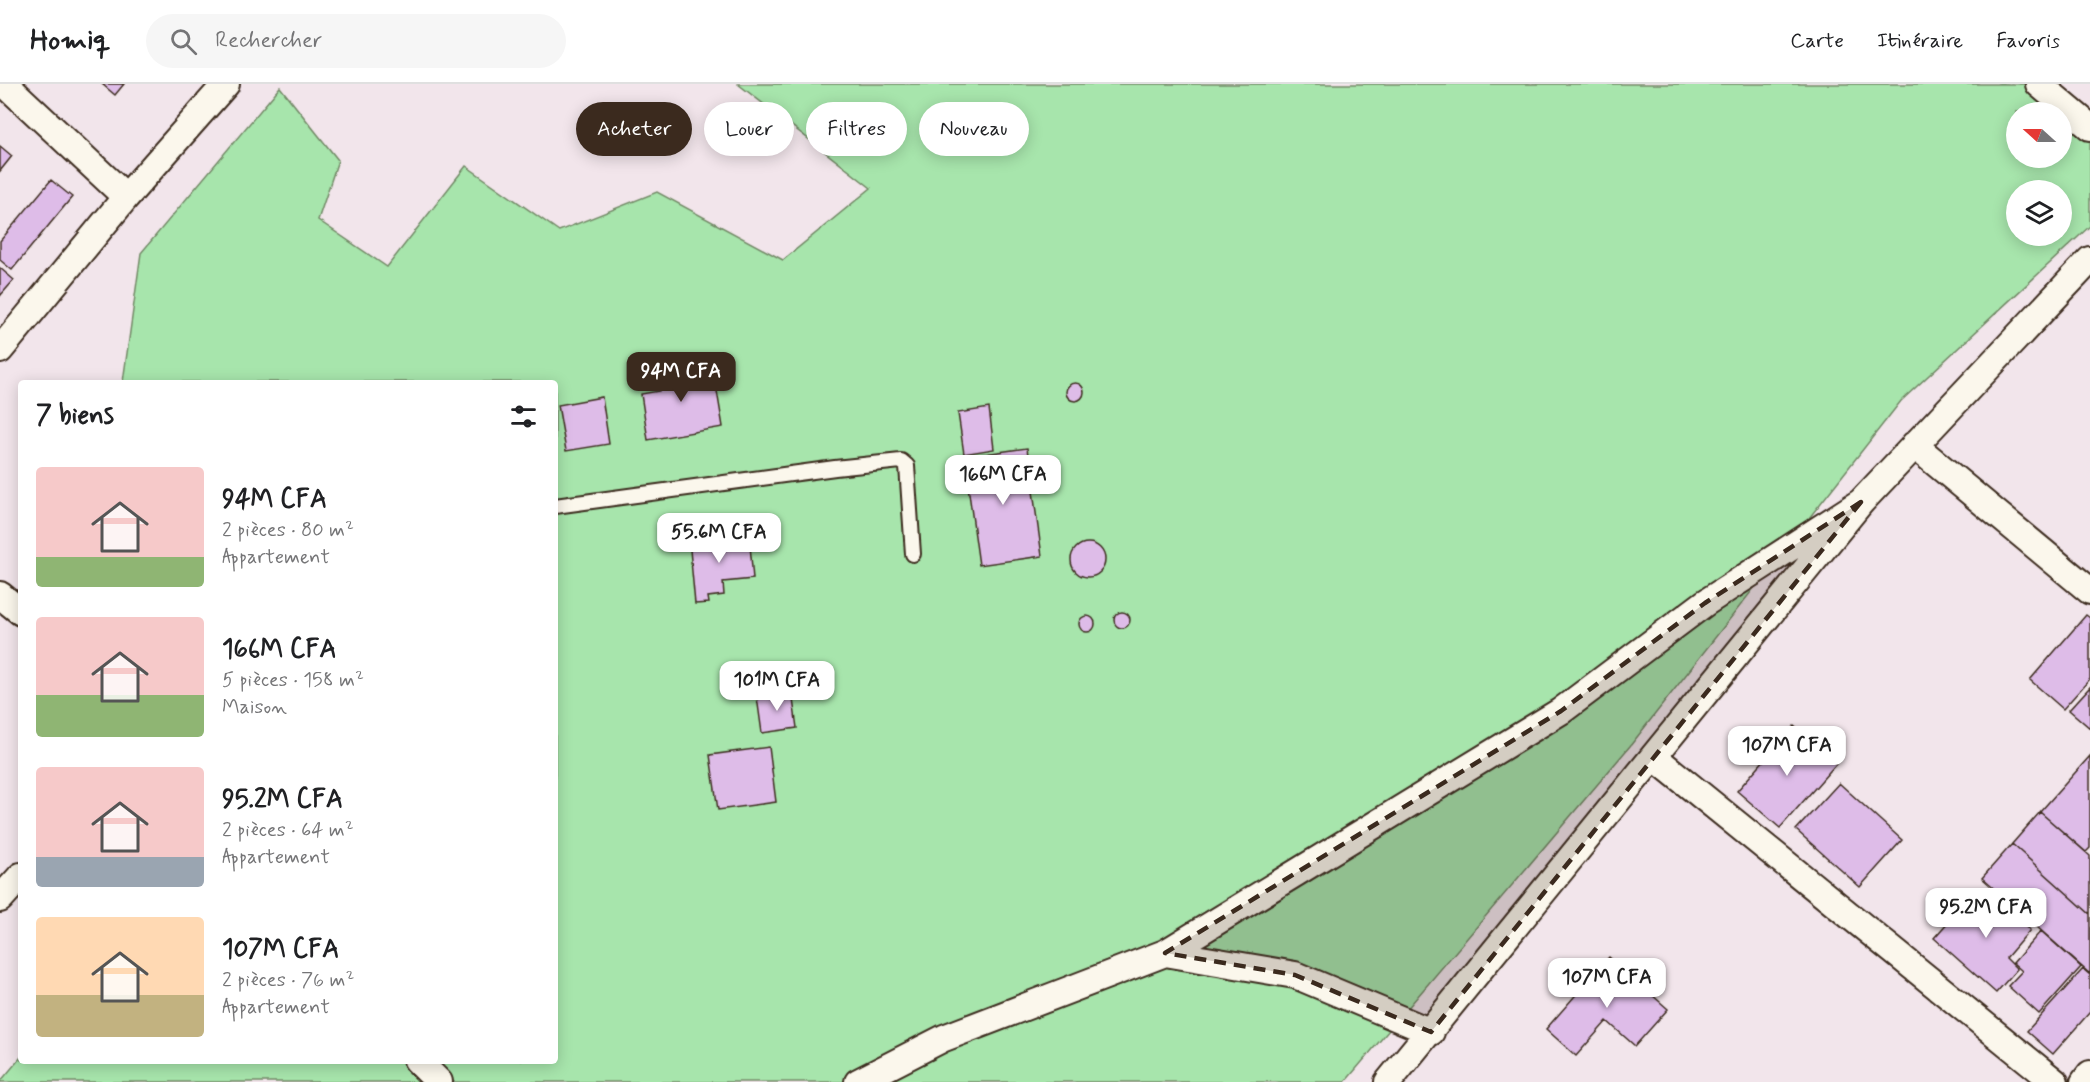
<!DOCTYPE html>
<html lang="fr">
<head>
<meta charset="utf-8">
<style>
	:root { --surface:#fff; --page:#f6f6f6; --text:#202124; --muted:#757577; --line:#e0e0e0; --accent:#3b2a1e }
	body { margin:0; font-family:Mynerve,sans-serif; background:var(--page); color:var(--text); height:100vh; display:flex; flex-direction:column; font-size:22px; white-space:nowrap }
	* { box-sizing:border-box; margin:0 }
	p { font-size:20px; color:var(--muted) }
	.icon { flex:none; width:33px; height:33px; fill:none; stroke:currentColor; stroke-width:2; stroke-linecap:round; stroke-linejoin:round }
	.map { position:relative; flex:1; overflow:hidden }
	.side { position:absolute; left:18px; top:296px; width:540px; height:684px; display:flex; flex-direction:column; background:var(--surface); border-radius:6px; box-shadow:0 3px 15px #0003 }
	.side>* { flex:none }
	.hud { position:absolute; left:576px; top:18px; width:570px; height:54px; display:flex; gap:12px }
	.needle { width:39px; rotate:291deg }
	.buttons { position:absolute; left:2006px; top:18px; display:grid; gap:12px }
	.buttons a { display:grid; place-items:center; width:66px; height:66px; border-radius:50%; background:var(--surface); box-shadow:0 3px 15px #0003; font-size:30px }
	.price { position:absolute; translate:-50% -51px; padding:0 14px; border-radius:12px; background:#fff; color:#222; font-size:20px; line-height:39px; filter:drop-shadow(0 2px 3px #0008) }
	.price::after { content:''; position:absolute; left:50%; top:36px; width:18px; height:14px; margin-left:-9px; background:inherit; clip-path:polygon(0 0,100% 0,50% 100%) }
	.price.on { background:var(--accent); color:#fff }
	ul { padding:0; list-style:none }
	li { display:flex; align-items:center; gap:18px; height:150px; padding:0 18px }
	li span { display:grid; place-items:center; flex:none; width:168px; height:120px; border-radius:6px; color:#555 }
	li>.icon { margin-inline-start:auto }
	span .icon { width:72px; height:72px; fill:#fffc; stroke-width:1 }
	li b { font-size:26px }
	h2 { display:flex; justify-content:space-between; align-items:center; height:72px; padding:0 18px; font-size:26px }
	.tag { padding:0 21px; border-radius:27px; background:var(--surface); box-shadow:0 3px 15px #0003; font-size:21px; line-height:54px }
	.tag.on { background:var(--accent); color:#fff }
	header { display:flex; align-items:center; gap:36px; box-sizing:border-box; height:84px; padding:0 30px; background:var(--surface); border-bottom:2px solid var(--line) }
	header strong { font-size:28px }
	nav { display:flex; gap:33px; margin-inline-start:auto; font-size:21px }
	.search { width:420px; height:54px; background:var(--page); display:flex; align-items:center; gap:15px; box-sizing:border-box; padding:0 21px; border-radius:33px; color:var(--muted); font-size:22px }
	.map>svg:first-child { display:block }
</style>
</head>
<body>
<header>
<strong>Homiq</strong>
<div class="search"><svg class="icon" aria-label="search" viewBox="0 0 24 24"><circle cx="10" cy="10" r="6"/><path d="M15 15l6 6"/></svg>Rechercher</div>
<nav><a>Carte</a><a>Itinéraire</a><a>Favoris</a></nav>
</header>
<div class="map">
<svg width="2090" height="998" viewBox="0 0 2090 998">
	<rect width="100%" height="100%" fill="#f2e5eb"/>
	<filter id="ink" filterUnits="userSpaceOnUse"><feTurbulence type="fractalNoise" baseFrequency=".0167" numOctaves="2"/><feDisplacementMap in="SourceGraphic" scale="12" xChannelSelector="R" yChannelSelector="G"/><feConvolveMatrix kernelMatrix="1 2 1 2 8 2 1 2 1" color-interpolation-filters="sRGB"/></filter>
	<g filter="url(#ink)">
		<path fill="#a7e5ac" stroke="#718865" stroke-width="1.5" fill-rule="evenodd" d="M738 0H2023L2057 28H2016V74H2061V32L2090 57V142L1901 317 1630 662 1345 998H0L21 973V976H555V298H123L141 169 280 3 338 76 318 136 387 183 466 82 559 147 657 108 783 176 871 104ZM2016 106H2061V152H2016Z"/>
		<path fill="#debce8" stroke="#3b2a1e" stroke-width="1.5" d="M102 0H124L115 11Z
			M0 62 12 72 0 87Z
			M51 96 72 113 12 186 0 176V157Z
			M0 184 14 196 0 212Z
			M691 276 695 299 715 295 723 343 648 356 641 310 659 307 654 282Z
			M1066 308a9 9 0 1 1 18 0a9 9 0 1 1-18 0Z
			M602 313 609 360 566 367 558 321Z
			M989 324 994 365 964 370 958 329Z
			M1027 364 1042 472 979 481 964 373Z
			M749 450 753 495 723 498 724 511 708 513 709 519 695 520 689 455Z
			M1071 476a17 17 0 1 1 34 0a17 17 0 1 1-34 0Z
			M1114 536a8 8 0 1 1 16 0a8 8 0 1 1-16 0Z
			M2086 531 2090 534V595L2063 625 2030 596Z
			M1079 540a8 8 0 1 1 16 0a8 8 0 1 1-16 0Z
			M2090 603V644L2069 626Z
			M792 608 797 644 762 649 757 613Z
			M1794 642 1836 680 1780 744 1737 707Z
			M769 663 776 718 718 726 710 671Z
			M2090 672V764L2086 768 2040 728Z
			M1839 699 1902 756 1860 803 1796 746Z
			M2040 728 2090 772V830L2012 760Z
			M2012 760 2090 830V890L1982 794Z
			M1993 804 2026 834 2022 838 2030 846 2006 874 2017 885 1996 909 1934 854 1957 828 1965 835Z
			M2041 847 2081 883 2039 930 2008 902 2022 887 2013 879Z
			M1609 873 1668 925 1635 962 1607 937 1576 972 1546 945Z
			M2083 885 2090 891V928L2053 970 2027 947Z"/>
		<g fill="none" stroke-linecap="round" stroke-linejoin="round">
			<g stroke="#3b2a1e" stroke-width="18">
				<path id="lane" d="M555 422 835 384 901 377 907 382 913 470"/>
			</g>
			<g stroke="#3b2a1e" stroke-width="30">
				<path id="street" d="M5 0 126 113
					M2039 0 2090 43
					M0 266 126 113 226 0
					M1914 361 2090 507
					M0 511 21 528
					M1654 673 2055 998
					M0 815 21 792
					M1165 869 1295 891 1431 948
					M417 976 439 998
					M858 998 944 954 1165 869 1561 627 1705 519 1861 418
					M1388 998 1861 418 2090 176
					M2084 998 2090 990"/>
			</g>
			<use href="#lane" stroke="#fbf7ec" stroke-width="14"/>
			<use href="#street" stroke="#fbf7ec" stroke-width="26"/>
		</g>
	</g>
	<path fill="#3b2a1e" fill-opacity="0.2" stroke="#3b2a1e" stroke-width="4.5" stroke-dasharray="12 8" stroke-linejoin="round" d="M1861 418 1431 948 1295 891 1165 869 1561 627 1705 519Z"/>
</svg>
<div class="buttons">
<a><svg class="needle" viewBox="-14 -14 28 28"><path d="M0-13l5 13h-10z" fill="#e53935"/><path d="M0 13l5-13h-10z" fill="#757577"/></svg></a>
<a><svg class="icon" aria-label="layers" viewBox="0 0 24 24"><path d="M12 4l9 5-9 5-9-5zM3 14l9 5 9-5"/></svg></a>
</div>
<b class="price on" style="left:681px;top:319px">94M CFA</b>
<b class="price" style="left:1003px;top:422px">166M CFA</b>
<b class="price" style="left:719px;top:480px">55.6M CFA</b>
<b class="price" style="left:777px;top:628px">101M CFA</b>
<b class="price" style="left:1787px;top:693px">107M CFA</b>
<b class="price" style="left:1986px;top:855px">95.2M CFA</b>
<b class="price" style="left:1607px;top:925px">107M CFA</b>
<div class="hud">
<a class="tag on">Acheter</a>
<a class="tag">Louer</a>
<a class="tag">Filtres</a>
<a class="tag">Nouveau</a>
</div>
<section class="side">
<h2>7 biens<svg class="icon" aria-label="filters" viewBox="0 0 24 24"><path d="M4 7h16M4 17h16"/><circle cx="9" cy="7" r="2"/><circle cx="15" cy="17" r="2"/></svg></h2>
<ul>
<li><span style="background:linear-gradient(#f6c9c9 75%,#8fb573 0)"><svg class="icon" aria-label="home" viewBox="0 0 24 24"><path d="M3 11l9-7 9 7M6 9v11h12V9"/></svg></span><div><b>94M CFA</b><p>2 pièces · 80 m²</p><p>Appartement</p></div></li>
<li><span style="background:linear-gradient(#f6c9c9 65%,#8fb573 0)"><svg class="icon" aria-label="home" viewBox="0 0 24 24"><path d="M3 11l9-7 9 7M6 9v11h12V9"/></svg></span><div><b>166M CFA</b><p>5 pièces · 158 m²</p><p>Maison</p></div></li>
<li><span style="background:linear-gradient(#f6c9c9 75%,#9aa5b1 0)"><svg class="icon" aria-label="home" viewBox="0 0 24 24"><path d="M3 11l9-7 9 7M6 9v11h12V9"/></svg></span><div><b>95.2M CFA</b><p>2 pièces · 64 m²</p><p>Appartement</p></div></li>
<li><span style="background:linear-gradient(#ffd9b3 65%,#c2b280 0)"><svg class="icon" aria-label="home" viewBox="0 0 24 24"><path d="M3 11l9-7 9 7M6 9v11h12V9"/></svg></span><div><b>107M CFA</b><p>2 pièces · 76 m²</p><p>Appartement</p></div></li>
</ul>
</section>
</div>
</body>
</html>
